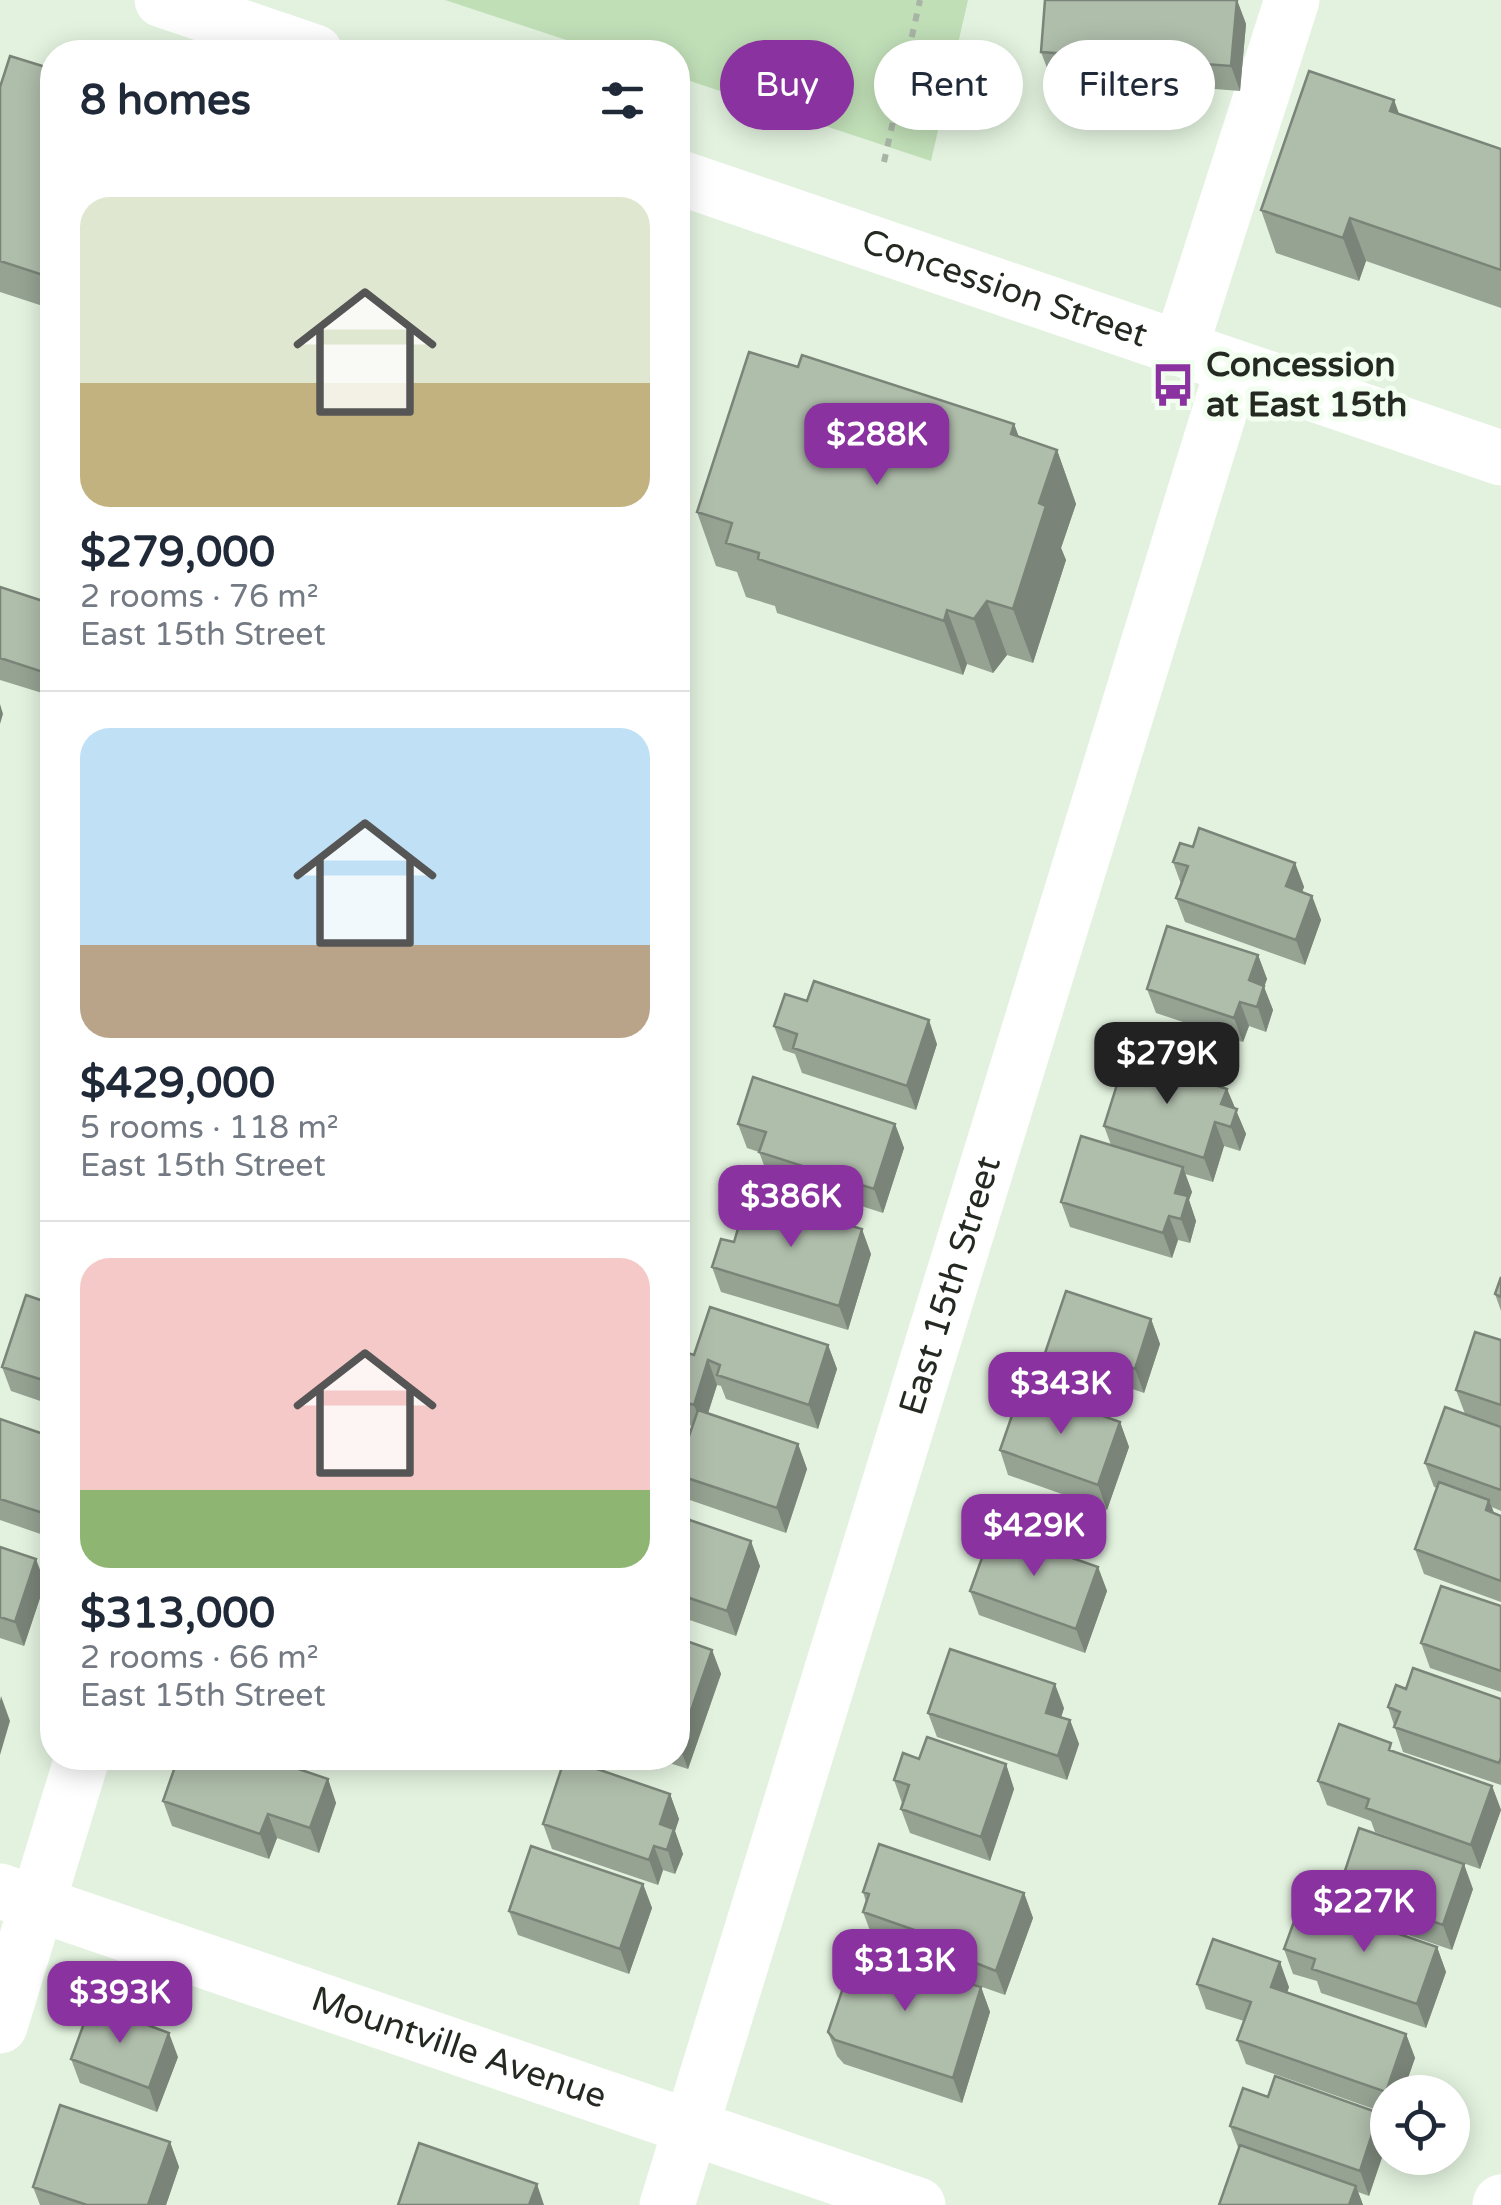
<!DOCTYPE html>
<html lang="en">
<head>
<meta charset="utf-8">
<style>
	:root { --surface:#fff; --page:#f2f2f3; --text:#1f2937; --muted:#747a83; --line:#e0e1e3; --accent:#8a33a0 }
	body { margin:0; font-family:"Varela Round",sans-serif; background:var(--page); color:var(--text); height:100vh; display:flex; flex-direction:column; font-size:38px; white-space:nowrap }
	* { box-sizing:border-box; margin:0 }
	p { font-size:32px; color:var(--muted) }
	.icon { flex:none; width:55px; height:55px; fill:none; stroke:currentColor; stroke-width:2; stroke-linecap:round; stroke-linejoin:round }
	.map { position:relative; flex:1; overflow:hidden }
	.sheet { position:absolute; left:40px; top:40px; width:650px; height:1730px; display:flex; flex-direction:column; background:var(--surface); border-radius:40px; box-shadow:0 5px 25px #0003 }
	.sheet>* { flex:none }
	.guide { position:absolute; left:720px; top:40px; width:630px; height:90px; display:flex; gap:20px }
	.buttons { position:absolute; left:1370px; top:2075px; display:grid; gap:20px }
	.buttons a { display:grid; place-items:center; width:100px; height:100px; border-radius:50%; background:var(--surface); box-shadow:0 5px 25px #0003; font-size:50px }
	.price { position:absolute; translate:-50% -85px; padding:0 22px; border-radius:20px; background:var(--accent); color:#fff; font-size:32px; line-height:65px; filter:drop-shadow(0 2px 5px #0008) }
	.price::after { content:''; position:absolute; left:50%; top:60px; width:30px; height:22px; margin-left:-15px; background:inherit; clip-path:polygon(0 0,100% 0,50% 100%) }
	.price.selected { background:#222; color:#fff }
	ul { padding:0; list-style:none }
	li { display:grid; align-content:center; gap:20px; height:530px; padding:0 40px }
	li+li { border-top:2px solid var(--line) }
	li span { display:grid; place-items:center; height:310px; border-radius:30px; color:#555 }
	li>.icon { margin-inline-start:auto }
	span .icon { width:180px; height:180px; fill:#fffc; stroke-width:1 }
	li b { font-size:42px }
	h2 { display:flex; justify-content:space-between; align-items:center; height:120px; padding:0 40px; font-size:42px }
	.tag { padding:0 35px; border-radius:45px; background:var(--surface); box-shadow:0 5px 25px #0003; font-size:35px; line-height:90px }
	.tag.selected { background:var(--accent); color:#fff }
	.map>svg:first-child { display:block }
</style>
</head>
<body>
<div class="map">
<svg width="1501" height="2205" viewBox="0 0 1501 2205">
	<rect width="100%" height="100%" fill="#e3f2df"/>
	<path fill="#c0dfb7" d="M445 0H968L931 161 678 77V52H603Z"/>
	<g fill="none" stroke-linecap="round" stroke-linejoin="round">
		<path stroke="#a8b4a5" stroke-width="6" stroke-dasharray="8 8" stroke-linecap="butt" d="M884 162 920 0"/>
		<g stroke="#fff" stroke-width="55">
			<path d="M1180 349 1292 0"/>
			<path id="s1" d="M0 1891 918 2205"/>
			<path d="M0 2026 82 1758"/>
			<path id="s2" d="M667 2205 1233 368"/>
			<path d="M1500 2205 1501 2202"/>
		</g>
		<g stroke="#fff" stroke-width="55">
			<path d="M162 0 315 52"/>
			<path id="s3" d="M678 177 1501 458"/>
		</g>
	</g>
	<path fill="#96a393" d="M1237 0 1246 24 1240 91 1050 76 1041 52Z
		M52 69V309L0 292V87Z
		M1394 100 1399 114 1501 149V308L1366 261 1359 281 1276 253 1261 210Z
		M798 367 1014 424 1019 437 1057 450 1076 504 1061 548 1066 560 1033 663 1007 655 993 673 967 664 963 675 777 613 775 606 746 597 737 572 716 566 697 512Z
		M0 587 52 604V696L0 680Z
		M1193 847 1295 863 1304 887 1302 892 1312 896 1321 920 1305 965 1185 922 1176 898 1181 884 1173 862Z
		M1258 955 1267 979 1264 987 1273 1010 1266 1032 1249 1026 1243 1042 1156 1013 1147 989Z
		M774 1026 937 1044 916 1110 802 1073 795 1054 783 1050Z
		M1227 1089 1246 1134 1240 1151 1224 1146 1213 1182 1185 1174 1192 1192 1189 1200 1196 1221 1190 1243 1178 1240 1172 1258 1070 1227 1061 1202 1111 1145 1104 1126Z
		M52 1094V1149L43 1124Z
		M738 1124H895L904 1148 883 1213 768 1176 759 1152 747 1148Z
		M734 1242 871 1254 848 1330 721 1292 712 1267Z
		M1501 1277V1311L1495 1294Z
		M52 1304V1405L11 1391 2 1367Z
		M1151 1319 1160 1344 1144 1393 1124 1386 1116 1410 1051 1387 1042 1362Z
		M1501 1340V1511L1492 1507 1494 1513 1501 1516V1602L1424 1574 1415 1549 1437 1488 1434 1487 1425 1463 1465 1414 1456 1390Z
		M828 1345 837 1369 818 1429 726 1399 721 1386 717 1385 708 1413 798 1444 807 1469 786 1533 684 1498 678 1479V1468L692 1426 678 1421V1350L694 1355Z
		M1025 1407 1120 1422 1129 1447 1107 1510 1008 1475 1000 1450Z
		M0 1419 52 1437V1538L0 1520Z
		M678 1516 760 1566 736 1636 678 1616Z
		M0 1547 45 1583 24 1646 0 1638Z
		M1098 1567 1107 1591 1085 1653 979 1615 970 1591Z
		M1501 1606V1692L1430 1668 1421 1643Z
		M678 1638 712 1650 721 1674 688 1769 654 1758H678Z
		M1406 1689 1501 1699V1785L1403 1752 1388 1707Z
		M1064 1708 1061 1717 1070 1720 1079 1744 1067 1780 937 1737 928 1713Z
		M1395 1752 1492 1786 1501 1810 1480 1869 1375 1832 1371 1821 1327 1805 1318 1781Z
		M275 1758H299L297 1764Z
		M919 1759 1006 1764 1014 1789 990 1861 910 1833 901 1809 902 1803 894 1780Z
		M328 1779 336 1803 319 1853 277 1838 269 1859 172 1826 163 1801Z
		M670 1794 679 1819 675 1831 683 1854 675 1874 663 1870 658 1885 552 1849 543 1824Z
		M643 1884 652 1908 629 1974 518 1935 509 1911Z
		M1339 1889H1473L1452 1950 1347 1914Z
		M863 1892 1024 1893 1033 1918 1005 1995 971 1983 967 1970 872 1936 863 1912 866 1902Z
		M1326 1926 1437 1947 1446 1972 1426 2028 1321 1993 1317 1981 1293 1974 1284 1949Z
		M855 1979 981 1987 990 2012 962 2103 844 2064 837 2056 828 2032Z
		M1197 1984 1289 1987 1287 1993 1406 2034 1415 2058 1403 2092H1388V2114L1246 2064 1237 2040 1244 2021 1206 2009Z
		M178 2057 157 2112 80 2083 71 2059Z
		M1268 2097 1388 2136 1369 2196 1358 2192 1363 2205H1219L1239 2150 1230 2126Z
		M170 2142 179 2167 166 2205H40L33 2187Z"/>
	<path fill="#7a8478" d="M1237 0 1246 24 1240 91 1231 66Z
		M1394 100 1409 142 1390 111Z
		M1350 218 1366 261 1359 281 1343 238Z
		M1014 424 1034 478 1011 434Z
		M1057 450 1076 504 1061 548 1066 560 1033 663 1013 609 1039 503Z
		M987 601 1007 655 993 673 974 619Z
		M947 610 967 664 963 675 944 621Z
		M0 704 3 714 0 724Z
		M1295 863 1304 887 1295 911 1286 886Z
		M1312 896 1321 920 1305 965 1296 940Z
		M1258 955 1267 979 1264 987 1273 1010 1266 1032 1249 980Z
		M1240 1002 1249 1026 1243 1042 1234 1018Z
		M929 1020 937 1044 916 1110 907 1086Z
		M1227 1089 1246 1134 1240 1151 1231 1127 1234 1119 1230 1129 1221 1104Z
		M1215 1122 1224 1146 1213 1182 1204 1158Z
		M895 1124 904 1148 883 1213 874 1189Z
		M1183 1167 1192 1192 1189 1200 1196 1221 1190 1243 1181 1219 1175 1193Z
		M1169 1216 1178 1240 1172 1258 1163 1233Z
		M862 1229 871 1254 848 1330 839 1306Z
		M1151 1319 1160 1344 1144 1393 1135 1369Z
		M828 1345 837 1369 818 1429 809 1405Z
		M708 1360 717 1385 703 1429 694 1405Z
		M1115 1361 1124 1386 1116 1410 1107 1385Z
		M1120 1422 1129 1447 1107 1510 1098 1485Z
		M798 1444 807 1469 786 1533 777 1508Z
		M1489 1500 1498 1524 1486 1510Z
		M751 1541 760 1566 736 1636 727 1611Z
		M36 1559 45 1583 24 1646 15 1622Z
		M1098 1567 1107 1591 1085 1653 1076 1629Z
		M712 1650 721 1674 688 1769 679 1745Z
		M1055 1684 1064 1708 1055 1737 1046 1713Z
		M1 1696 10 1721 0 1755V1701Z
		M1070 1720 1079 1744 1067 1780 1058 1756Z
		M1006 1764 1014 1789 990 1861 981 1837Z
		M328 1779 336 1803 319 1853 310 1828Z
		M1492 1786 1501 1810 1480 1869 1471 1845Z
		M670 1794 679 1819 675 1831 683 1854 675 1874 660 1824Z
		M268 1814 277 1838 269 1859 260 1834Z
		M654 1846 663 1870 658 1885 649 1860Z
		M1464 1864 1473 1889 1452 1950 1443 1925Z
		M643 1884 652 1908 629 1974 620 1949Z
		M1024 1893 1033 1918 1005 1995 996 1971Z
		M1437 1947 1446 1972 1426 2028 1417 2004Z
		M1280 1962 1289 1987 1280 2012 1271 1987Z
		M981 1987 990 2012 962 2103 953 2078Z
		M169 2033 178 2057 157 2112 149 2088Z
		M1406 2034 1415 2058 1403 2092H1388V2095L1386 2092Z
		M1379 2113 1388 2140 1369 2196 1360 2171Z
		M170 2142 179 2167 166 2205H148Z
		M537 2184 544 2205H529Z
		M1356 2186 1363 2205H1349Z"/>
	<path fill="#afbdab" stroke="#7a8478" stroke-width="2.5" d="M1045 0H1237L1231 66 1041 52Z
		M10 56 52 69V266L49 277 0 261V87Z
		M1309 71 1394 100 1390 111 1501 149V270L1350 218 1343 238 1261 210Z
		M749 352 798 367 802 355 1014 424 1011 434 1057 450 1039 503 1046 506 1013 609 987 601 974 619 947 610 944 621 758 559 759 553 726 543 732 523 697 512Z
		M0 587 52 604V662L49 674 0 658Z
		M1199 828 1295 863 1286 886 1312 896 1296 940 1176 898 1188 866 1173 862 1180 843 1193 847Z
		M1167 926 1258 955 1249 980 1264 986 1257 1007 1240 1002 1234 1018 1147 989Z
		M814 981 929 1020 907 1086 793 1048 797 1034 774 1026 785 994 807 1001Z
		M1126 1056 1227 1089 1221 1104 1237 1109 1231 1127 1215 1122 1204 1158 1104 1126Z
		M753 1077 895 1124 874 1189 759 1152 766 1132 738 1124Z
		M52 1094V1127L43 1124Z
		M1081 1136 1183 1167 1175 1193 1188 1196 1181 1219 1169 1216 1163 1233 1061 1202Z
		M748 1195 862 1229 839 1306 712 1267 721 1239 734 1242Z
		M1501 1277V1297L1495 1294Z
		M1066 1291 1151 1319 1135 1369 1115 1361 1107 1385 1042 1362Z
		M26 1295 52 1304V1383L2 1367Z
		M710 1307 828 1345 809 1405 717 1375 720 1365 708 1360 694 1405 678 1400V1350L694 1355Z
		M1475 1332 1501 1340V1405L1456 1390Z
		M1031 1390 1120 1422 1098 1485 1000 1450 1016 1404 1025 1407Z
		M1445 1407 1501 1427V1490L1425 1463Z
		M698 1410 798 1444 777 1508 678 1475V1468Z
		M0 1419 52 1437V1516L0 1499Z
		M1439 1482 1489 1500 1486 1510 1501 1516V1581L1415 1549Z
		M678 1516 751 1541 727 1611 678 1594Z
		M992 1530 1098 1567 1076 1629 970 1591Z
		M0 1547 36 1559 15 1622 0 1617Z
		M1441 1586 1501 1606V1671L1421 1643Z
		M678 1638 712 1650 679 1745 678 1744Z
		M950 1649 1055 1684 1046 1713 1070 1720 1058 1756 928 1713Z
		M1413 1668 1501 1699V1758L1499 1763 1394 1727 1400 1712 1388 1707 1396 1685 1406 1689Z
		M1339 1724 1391 1743 1389 1750 1492 1786 1471 1845 1366 1808 1369 1799 1318 1781Z
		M927 1737 1006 1764 981 1837 901 1809 909 1785 894 1780 903 1753 919 1759Z
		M178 1758H266L328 1779 310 1828 268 1814 260 1834 163 1801Z
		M565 1758 670 1794 660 1824 674 1829 667 1850 654 1846 649 1860 543 1824Z
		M1359 1828 1464 1864 1443 1925 1339 1889Z
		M879 1844 1024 1893 996 1971 963 1958 966 1948 863 1912 869 1894 863 1892Z
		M531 1846 643 1884 620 1949 509 1911Z
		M1332 1911 1437 1947 1417 2004 1312 1969 1315 1959 1284 1949 1296 1916 1326 1926Z
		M1213 1939 1280 1962 1271 1987 1406 2034 1386 2092 1237 2040 1251 2002 1197 1984Z
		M863 1952 981 1987 953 2078 835 2040 828 2032 847 1976 855 1979Z
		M91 2004 169 2033 149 2088 71 2059Z
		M1275 2076 1379 2113 1360 2171 1230 2126 1243 2088 1268 2097Z
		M60 2105 170 2142 148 2205H87L33 2187Z
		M419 2143 537 2184 529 2205H398Z
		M1240 2145 1356 2186 1349 2205H1219Z"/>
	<defs>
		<g id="bus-bare" transform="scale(3.45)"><path d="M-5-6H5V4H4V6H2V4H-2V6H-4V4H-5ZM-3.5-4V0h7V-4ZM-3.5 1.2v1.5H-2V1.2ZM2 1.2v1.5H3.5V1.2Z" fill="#8a33a0" stroke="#f2feef" stroke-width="2.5" paint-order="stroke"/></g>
	</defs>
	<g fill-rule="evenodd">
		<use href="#bus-bare" x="1173" y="385"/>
	</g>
	<g text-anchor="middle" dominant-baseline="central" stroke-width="10" stroke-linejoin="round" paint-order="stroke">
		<g font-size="35" fill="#242922" stroke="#f2feef">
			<text stroke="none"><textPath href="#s3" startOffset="345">Concession Street</textPath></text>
			<text stroke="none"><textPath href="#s2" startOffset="962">East 15th Street</textPath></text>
			<text stroke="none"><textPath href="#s1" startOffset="485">Mountville Avenue</textPath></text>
		</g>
		<g font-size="35" font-weight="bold" fill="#242922" stroke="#f2feef" text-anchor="start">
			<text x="1206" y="365">Concession<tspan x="1206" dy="40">at East 15th</tspan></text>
		</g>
	</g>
</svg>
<div class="buttons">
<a><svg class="icon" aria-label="locate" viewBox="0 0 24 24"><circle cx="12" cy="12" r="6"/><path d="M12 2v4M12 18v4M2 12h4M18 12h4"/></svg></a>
</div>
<b class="price" style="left:877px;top:488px">$288K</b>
<b class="price selected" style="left:1167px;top:1107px">$279K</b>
<b class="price" style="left:791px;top:1250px">$386K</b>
<b class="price" style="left:1061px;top:1437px">$343K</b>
<b class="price" style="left:1034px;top:1579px">$429K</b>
<b class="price" style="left:1364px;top:1955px">$227K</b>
<b class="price" style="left:905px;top:2014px">$313K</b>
<b class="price" style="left:120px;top:2046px">$393K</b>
<div class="guide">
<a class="tag selected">Buy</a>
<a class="tag">Rent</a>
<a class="tag">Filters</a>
</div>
<section class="sheet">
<h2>8 homes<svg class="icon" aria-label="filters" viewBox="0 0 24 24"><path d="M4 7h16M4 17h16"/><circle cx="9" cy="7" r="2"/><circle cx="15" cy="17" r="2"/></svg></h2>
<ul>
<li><span style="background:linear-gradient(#dfe7d0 60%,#c2b280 0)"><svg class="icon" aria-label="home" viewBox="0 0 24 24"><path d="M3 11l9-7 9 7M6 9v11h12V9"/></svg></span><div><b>$279,000</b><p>2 rooms · 76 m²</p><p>East 15th Street</p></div></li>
<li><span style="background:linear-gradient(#bfe0f5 70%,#b9a48a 0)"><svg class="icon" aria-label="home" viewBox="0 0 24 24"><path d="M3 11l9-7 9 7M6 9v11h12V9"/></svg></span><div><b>$429,000</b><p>5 rooms · 118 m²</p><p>East 15th Street</p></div></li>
<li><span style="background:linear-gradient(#f6c9c9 75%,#8fb573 0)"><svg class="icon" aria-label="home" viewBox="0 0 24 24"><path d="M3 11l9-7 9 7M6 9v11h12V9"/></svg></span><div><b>$313,000</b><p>2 rooms · 66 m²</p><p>East 15th Street</p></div></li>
</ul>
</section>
</div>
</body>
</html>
